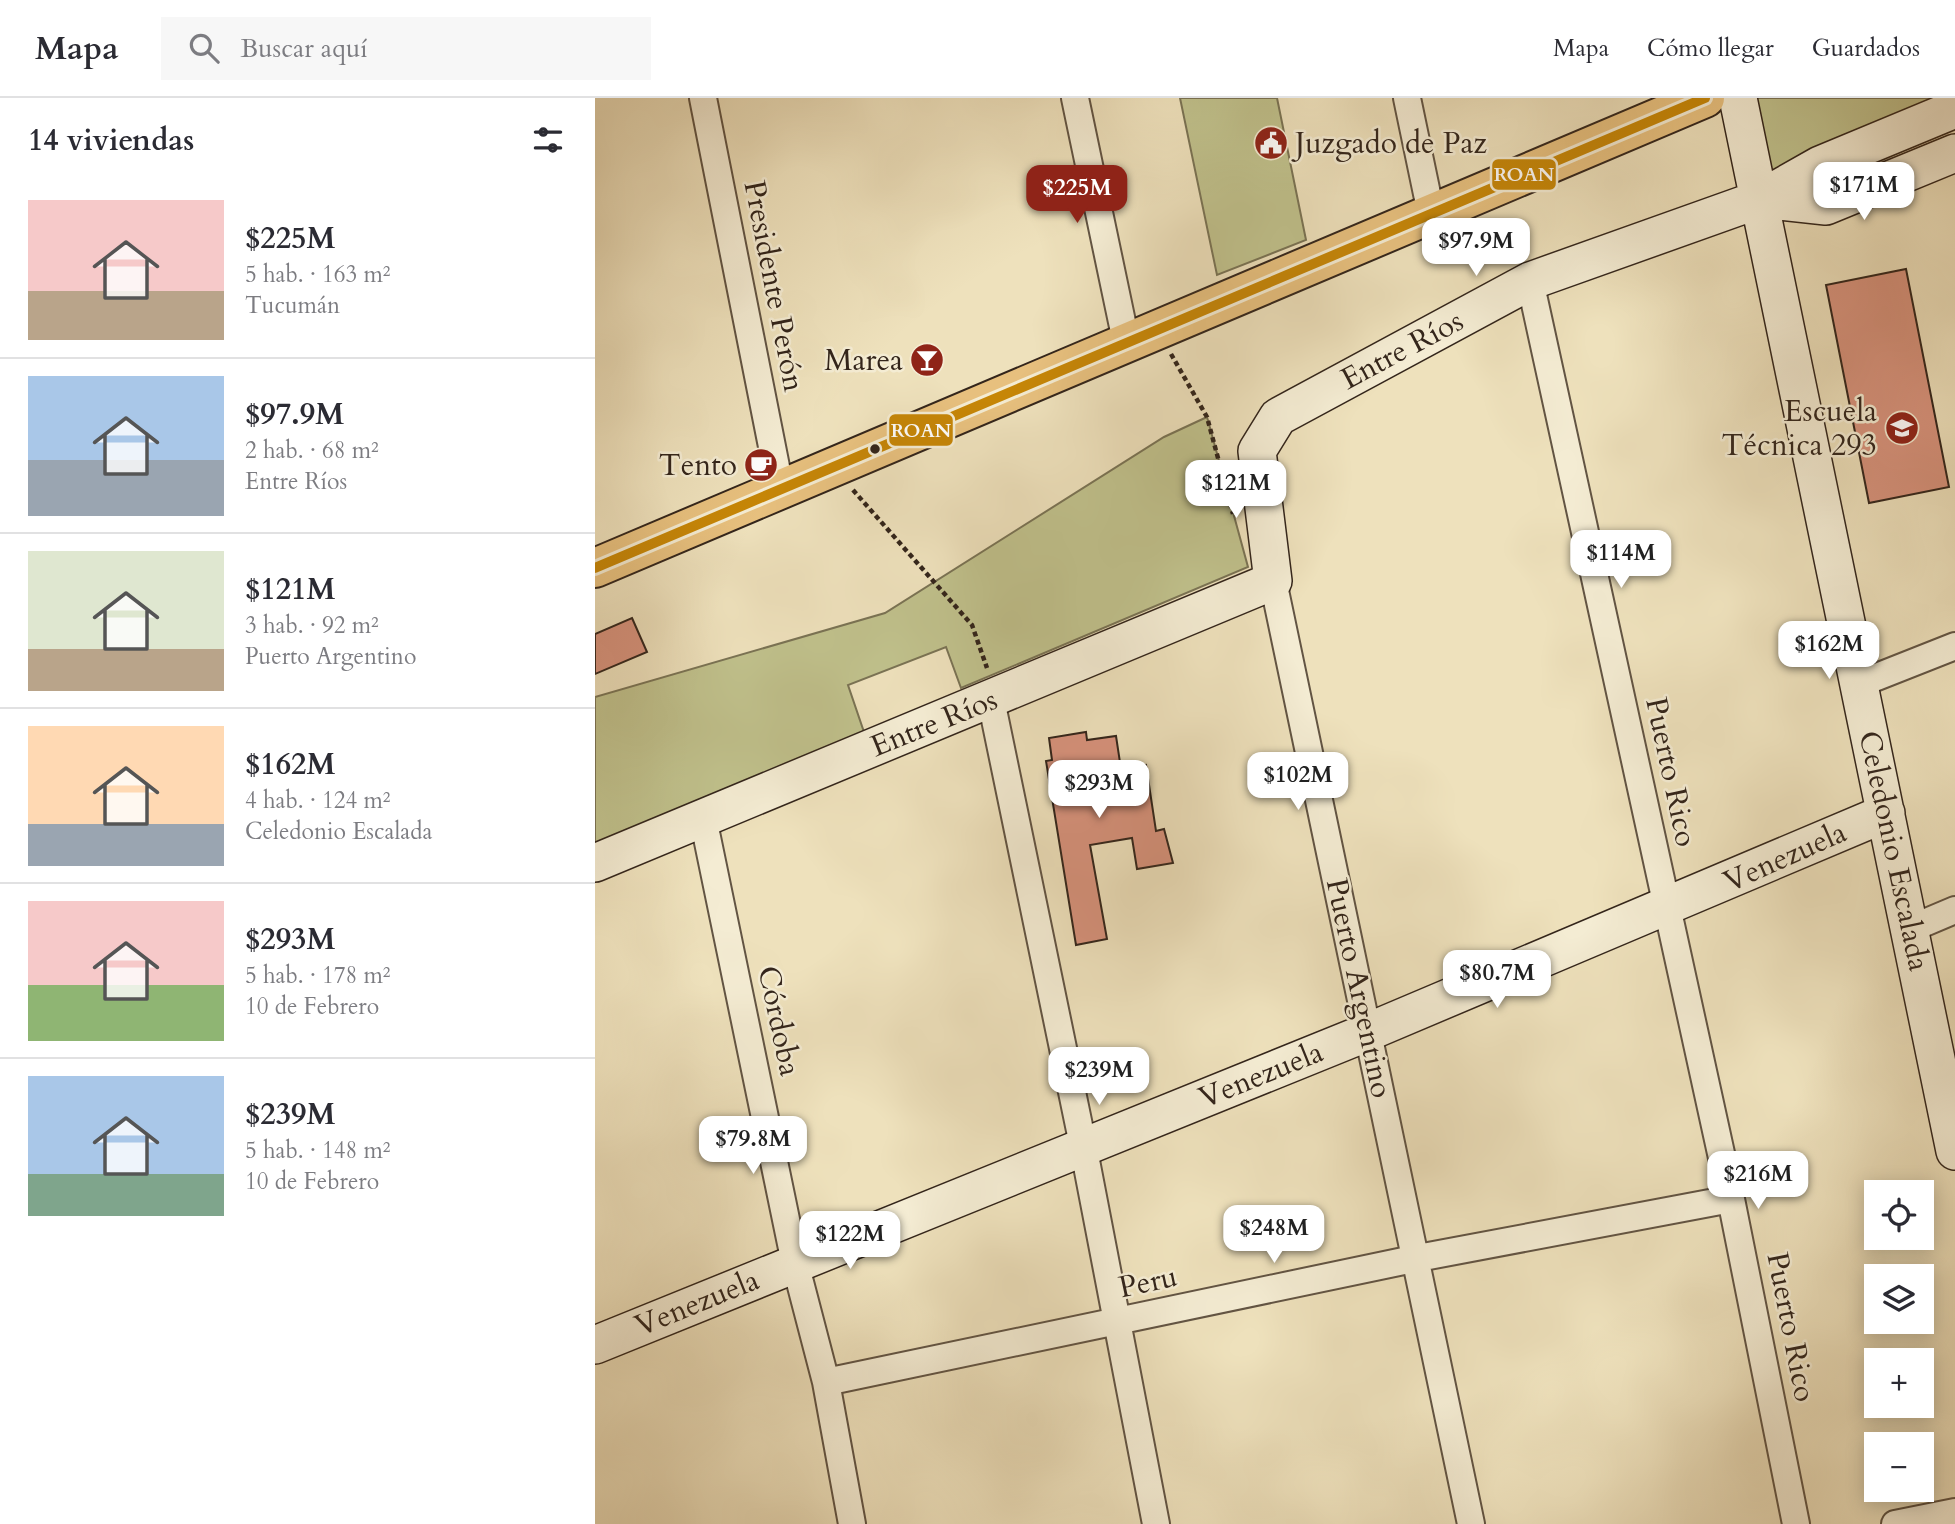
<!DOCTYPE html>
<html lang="es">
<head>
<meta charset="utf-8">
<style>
	:root { --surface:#fff; --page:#f7f7f7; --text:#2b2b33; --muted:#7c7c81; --line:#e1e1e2; --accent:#8f2418 }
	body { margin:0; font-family:Cardo,serif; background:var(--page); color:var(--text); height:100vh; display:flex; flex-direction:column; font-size:26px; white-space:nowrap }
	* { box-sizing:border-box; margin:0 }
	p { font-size:23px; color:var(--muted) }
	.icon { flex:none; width:38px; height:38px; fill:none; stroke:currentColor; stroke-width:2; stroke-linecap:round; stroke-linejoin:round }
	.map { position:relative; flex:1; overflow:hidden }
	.drawer { display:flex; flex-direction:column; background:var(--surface); width:595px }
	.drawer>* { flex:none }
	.fabs { position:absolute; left:1269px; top:1082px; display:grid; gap:14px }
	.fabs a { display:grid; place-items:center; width:70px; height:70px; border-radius:0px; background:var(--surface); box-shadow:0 4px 18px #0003; font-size:35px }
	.price { position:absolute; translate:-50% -60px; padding:0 16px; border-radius:14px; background:#fff; color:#222; font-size:23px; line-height:46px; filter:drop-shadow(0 2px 4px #0008) }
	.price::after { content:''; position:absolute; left:50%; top:42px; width:21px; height:16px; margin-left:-10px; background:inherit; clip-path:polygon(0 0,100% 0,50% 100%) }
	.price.selected { background:var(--accent); color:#fff }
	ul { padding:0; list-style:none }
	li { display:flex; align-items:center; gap:21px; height:175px; padding:0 28px }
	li+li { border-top:2px solid var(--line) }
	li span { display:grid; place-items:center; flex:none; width:196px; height:140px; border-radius:0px; color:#555 }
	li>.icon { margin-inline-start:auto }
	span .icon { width:84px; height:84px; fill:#fffc; stroke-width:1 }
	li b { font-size:30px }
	h2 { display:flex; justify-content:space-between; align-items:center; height:84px; padding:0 28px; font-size:30px }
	header { display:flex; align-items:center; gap:42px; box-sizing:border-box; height:98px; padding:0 35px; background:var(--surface); border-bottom:2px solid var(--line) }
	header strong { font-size:33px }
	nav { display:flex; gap:38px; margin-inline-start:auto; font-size:24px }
	.search { width:490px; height:63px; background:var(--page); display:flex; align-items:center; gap:18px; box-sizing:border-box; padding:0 24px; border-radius:0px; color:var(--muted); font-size:26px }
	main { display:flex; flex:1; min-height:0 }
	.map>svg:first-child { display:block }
</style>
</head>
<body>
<header>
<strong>Mapa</strong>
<div class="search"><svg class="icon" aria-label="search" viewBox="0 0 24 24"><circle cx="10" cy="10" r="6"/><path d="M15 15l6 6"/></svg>Buscar aquí</div>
<nav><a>Mapa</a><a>Cómo llegar</a><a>Guardados</a></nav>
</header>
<main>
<section class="drawer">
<h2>14 viviendas<svg class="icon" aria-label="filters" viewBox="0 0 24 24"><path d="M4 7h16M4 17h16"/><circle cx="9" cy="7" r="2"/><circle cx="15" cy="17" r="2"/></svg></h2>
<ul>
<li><span style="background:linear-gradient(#f6c9c9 65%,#b9a48a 0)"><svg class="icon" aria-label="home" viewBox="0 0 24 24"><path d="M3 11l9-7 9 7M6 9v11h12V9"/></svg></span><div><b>$225M</b><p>5 hab. · 163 m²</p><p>Tucumán</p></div></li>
<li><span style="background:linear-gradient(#a9c7e8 60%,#9aa5b1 0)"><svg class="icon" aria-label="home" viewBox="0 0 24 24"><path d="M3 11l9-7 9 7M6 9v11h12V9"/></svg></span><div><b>$97.9M</b><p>2 hab. · 68 m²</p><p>Entre Ríos</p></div></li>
<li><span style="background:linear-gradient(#dfe7d0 70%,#b9a48a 0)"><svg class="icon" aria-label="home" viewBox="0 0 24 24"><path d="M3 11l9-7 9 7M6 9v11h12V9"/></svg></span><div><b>$121M</b><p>3 hab. · 92 m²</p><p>Puerto Argentino</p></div></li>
<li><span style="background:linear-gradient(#ffd9b3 70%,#9aa5b1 0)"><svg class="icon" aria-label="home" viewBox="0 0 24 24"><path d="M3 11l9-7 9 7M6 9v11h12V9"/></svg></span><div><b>$162M</b><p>4 hab. · 124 m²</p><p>Celedonio Escalada</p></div></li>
<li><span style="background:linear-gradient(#f6c9c9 60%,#8fb573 0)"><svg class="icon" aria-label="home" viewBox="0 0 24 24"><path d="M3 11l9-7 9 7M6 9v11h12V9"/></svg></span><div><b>$293M</b><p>5 hab. · 178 m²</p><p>10 de Febrero</p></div></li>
<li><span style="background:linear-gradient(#a9c7e8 70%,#7fa58c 0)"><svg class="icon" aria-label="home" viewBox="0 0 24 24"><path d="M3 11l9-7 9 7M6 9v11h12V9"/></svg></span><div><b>$239M</b><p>5 hab. · 148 m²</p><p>10 de Febrero</p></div></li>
</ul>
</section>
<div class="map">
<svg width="1360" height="1426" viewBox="0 0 1360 1426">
	<rect width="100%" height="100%" fill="#eee1bc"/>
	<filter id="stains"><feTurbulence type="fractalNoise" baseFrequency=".00286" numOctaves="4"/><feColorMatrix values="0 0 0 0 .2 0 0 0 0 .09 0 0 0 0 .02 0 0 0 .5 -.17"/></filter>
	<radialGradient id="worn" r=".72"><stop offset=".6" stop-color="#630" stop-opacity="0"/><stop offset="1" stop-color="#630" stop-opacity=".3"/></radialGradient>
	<path fill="#c0c18c" stroke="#7a7354" stroke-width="2" d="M585 0H682L711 142 622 177Z
		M1143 0H1360L1165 101Z
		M612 319 653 469 366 590 351 549 253 587 271 640 0 749V599L290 515 569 339Z"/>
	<path fill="#d7927c" stroke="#33251b" stroke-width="2" d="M1311 171 1354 389 1274 405 1231 187Z
		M37 520 52 554 0 576V536Z
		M491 634 492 642 521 638 526 671 551 667 561 733 569 731 578 765 542 771 537 740 495 747 512 841 481 847 451 663 457 662 454 640Z"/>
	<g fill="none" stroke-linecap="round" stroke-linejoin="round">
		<g stroke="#625443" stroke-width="30">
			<path id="street" d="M108 0 185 389
				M480 0 531 243
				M812 0 836 115
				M935 183 1136 1101 1201 1426
				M678 483 876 1426
				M1264 586 1360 548
				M396 602 488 1047 561 1426
				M108 720 200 1165 231 1284 257 1426
				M1315 831 1360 812
				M231 1284 823 1160 1136 1101
				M1300 1426 1360 1414"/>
		</g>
		<g stroke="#33251b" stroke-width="40">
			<path id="secondary" d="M1143 0 1360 1053
				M1165 101 1231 108 1360 55
				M0 765 678 483 662 353 683 319 935 183 1165 101 1225 67 1360 11
				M0 1247 773 934 1291 715"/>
		</g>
		<g stroke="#33251b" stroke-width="42">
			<path id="primary" d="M0 470 1110 0"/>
		</g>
		<path stroke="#33251b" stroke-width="4.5" stroke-dasharray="5 3.5" stroke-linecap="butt" d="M576 256 612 319 638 416
			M258 392 377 527 392 570"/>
		<use href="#street" stroke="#f4ecd3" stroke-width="26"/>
		<use href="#secondary" stroke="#f4ecd3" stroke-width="37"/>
		<use href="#primary" stroke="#e7c07e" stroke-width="38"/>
		<g stroke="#f4ecd3" stroke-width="16">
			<path id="bus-1" d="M0 470 1110 0"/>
		</g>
		<use href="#bus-1" stroke="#c68607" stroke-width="10"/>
	</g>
	<defs>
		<g id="civic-disc" transform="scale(1.75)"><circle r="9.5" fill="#8f2418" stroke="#f4ecd3"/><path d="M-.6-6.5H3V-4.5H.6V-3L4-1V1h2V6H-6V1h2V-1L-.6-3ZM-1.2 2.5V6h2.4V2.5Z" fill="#fff"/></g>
		<g id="bar-disc" transform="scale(1.75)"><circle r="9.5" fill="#8f2418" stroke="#f4ecd3"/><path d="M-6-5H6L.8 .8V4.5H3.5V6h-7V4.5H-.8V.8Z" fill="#fff"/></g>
		<g id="school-disc" transform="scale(1.75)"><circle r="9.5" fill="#8f2418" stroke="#f4ecd3"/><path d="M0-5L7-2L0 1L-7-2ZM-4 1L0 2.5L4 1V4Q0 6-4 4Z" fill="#fff"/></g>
		<g id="cafe-disc" transform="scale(1.75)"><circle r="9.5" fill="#8f2418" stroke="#f4ecd3"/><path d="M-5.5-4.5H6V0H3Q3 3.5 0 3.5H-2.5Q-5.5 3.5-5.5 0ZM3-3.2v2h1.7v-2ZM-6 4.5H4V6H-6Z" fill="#fff"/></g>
	</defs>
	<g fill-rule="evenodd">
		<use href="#civic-disc" x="676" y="45"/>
		<use href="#bar-disc" x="332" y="262"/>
		<use href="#school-disc" x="1307" y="330"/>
		<use href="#cafe-disc" x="166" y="367"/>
	</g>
	<circle fill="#33251b" stroke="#f4ecd3" stroke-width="2.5" cx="280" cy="351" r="6"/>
	<g text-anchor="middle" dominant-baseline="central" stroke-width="5" stroke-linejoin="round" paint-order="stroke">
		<g font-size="30" fill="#33251b" stroke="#f4ecd3" text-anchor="end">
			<text x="700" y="45" text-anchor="start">Juzgado de Paz</text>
			<text x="308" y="262">Marea</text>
			<text x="1282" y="313">Escuela<tspan x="1282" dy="34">Técnica 293</tspan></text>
			<text x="142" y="367">Tento</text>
		</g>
		<g font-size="30" fill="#33251b" stroke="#f4ecd3">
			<text transform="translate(179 188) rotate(79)">Presidente Perón</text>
			<text transform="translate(807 252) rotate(-28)">Entre Ríos</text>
			<text transform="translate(339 625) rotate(-22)">Entre Ríos</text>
			<text transform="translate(1076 674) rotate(78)">Puerto Rico</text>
			<text transform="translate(1299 753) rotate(78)">Celedonio Escalada</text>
			<text transform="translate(1190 759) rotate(-24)">Venezuela</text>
			<text transform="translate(764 890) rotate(78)">Puerto Argentino</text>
			<text transform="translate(184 923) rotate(78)">Córdoba</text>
			<text transform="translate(666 977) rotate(-22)">Venezuela</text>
			<text transform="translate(553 1184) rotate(-12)">Peru</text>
			<text transform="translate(102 1205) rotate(-22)">Venezuela</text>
			<text transform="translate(1196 1229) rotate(79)">Puerto Rico</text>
		</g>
	</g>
	<g stroke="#f4ecd3" stroke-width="2.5">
		<rect x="896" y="60" width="66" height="33" rx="7" fill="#c68607"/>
		<rect x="293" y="315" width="66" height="34" rx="7" fill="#c68607"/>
	</g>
	<g font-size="19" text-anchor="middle" font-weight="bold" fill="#fff">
		<text x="929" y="83">ROAN</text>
		<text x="326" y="339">ROAN</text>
	</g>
	<rect width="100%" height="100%" filter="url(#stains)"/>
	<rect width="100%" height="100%" fill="url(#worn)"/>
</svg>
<div class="fabs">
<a><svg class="icon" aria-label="locate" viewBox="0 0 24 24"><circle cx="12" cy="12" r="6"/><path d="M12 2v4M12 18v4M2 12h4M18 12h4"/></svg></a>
<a><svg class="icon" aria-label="layers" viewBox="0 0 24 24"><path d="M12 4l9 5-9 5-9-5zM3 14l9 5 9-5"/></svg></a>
<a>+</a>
<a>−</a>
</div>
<b class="price" style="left:1269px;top:124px">$171M</b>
<b class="price selected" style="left:482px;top:127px">$225M</b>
<b class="price" style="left:881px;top:180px">$97.9M</b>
<b class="price" style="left:641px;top:422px">$121M</b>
<b class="price" style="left:1026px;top:492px">$114M</b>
<b class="price" style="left:1234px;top:583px">$162M</b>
<b class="price" style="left:703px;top:714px">$102M</b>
<b class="price" style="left:504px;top:722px">$293M</b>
<b class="price" style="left:902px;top:912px">$80.7M</b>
<b class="price" style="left:504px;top:1009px">$239M</b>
<b class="price" style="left:158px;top:1078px">$79.8M</b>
<b class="price" style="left:1163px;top:1113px">$216M</b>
<b class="price" style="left:679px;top:1167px">$248M</b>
<b class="price" style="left:255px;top:1173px">$122M</b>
</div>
</main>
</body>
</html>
